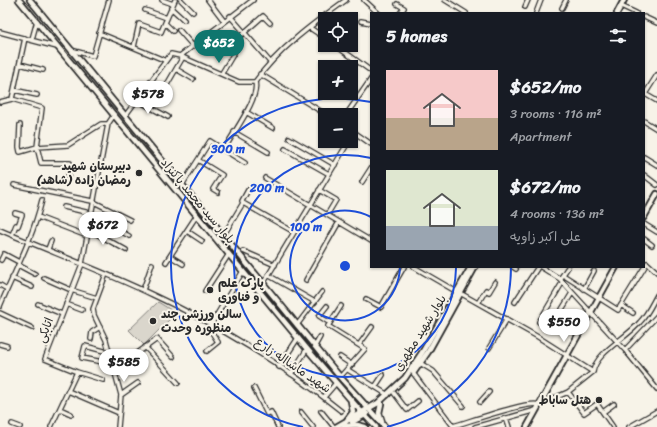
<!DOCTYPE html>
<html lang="en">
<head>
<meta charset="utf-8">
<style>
	:root { --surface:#171b24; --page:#242831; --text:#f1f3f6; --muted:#9ea1a6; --accent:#0f766e }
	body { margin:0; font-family:Sriracha,"Playpen Sans Arabic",sans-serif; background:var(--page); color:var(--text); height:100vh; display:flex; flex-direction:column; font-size:15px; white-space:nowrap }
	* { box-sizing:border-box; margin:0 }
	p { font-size:13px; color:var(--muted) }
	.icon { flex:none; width:22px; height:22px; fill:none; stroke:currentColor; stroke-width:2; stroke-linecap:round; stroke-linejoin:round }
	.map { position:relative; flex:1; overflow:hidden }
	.details { position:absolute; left:370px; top:12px; width:275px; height:256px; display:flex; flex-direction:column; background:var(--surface); border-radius:0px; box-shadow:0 1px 3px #0004 }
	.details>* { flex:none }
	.fabs { position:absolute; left:318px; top:12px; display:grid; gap:8px }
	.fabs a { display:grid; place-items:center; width:40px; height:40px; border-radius:0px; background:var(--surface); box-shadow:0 1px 3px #0004; font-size:20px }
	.price { position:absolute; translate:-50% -34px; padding:0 9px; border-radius:14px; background:#fff; color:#222; font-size:13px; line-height:26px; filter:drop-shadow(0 1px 2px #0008) }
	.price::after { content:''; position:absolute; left:50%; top:24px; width:12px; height:9px; margin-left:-6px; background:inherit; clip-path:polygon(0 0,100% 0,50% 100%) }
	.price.current { background:var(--accent); color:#fff }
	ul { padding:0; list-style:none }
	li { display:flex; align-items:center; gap:12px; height:100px; padding:0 16px }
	li span { display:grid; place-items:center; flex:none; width:112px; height:80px; border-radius:0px; color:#555 }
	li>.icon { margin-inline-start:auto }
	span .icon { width:48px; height:48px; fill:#fffc; stroke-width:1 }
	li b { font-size:17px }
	h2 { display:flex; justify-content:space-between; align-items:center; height:48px; padding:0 16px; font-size:17px }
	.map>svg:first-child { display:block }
</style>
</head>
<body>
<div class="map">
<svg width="657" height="427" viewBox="0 0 657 427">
	<rect width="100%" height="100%" fill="#f7f3e8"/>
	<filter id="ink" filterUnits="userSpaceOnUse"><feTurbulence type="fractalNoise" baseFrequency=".025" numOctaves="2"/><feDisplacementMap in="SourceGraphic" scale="8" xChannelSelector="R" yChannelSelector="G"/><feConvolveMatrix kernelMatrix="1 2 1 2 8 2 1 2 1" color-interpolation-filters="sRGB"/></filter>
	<g filter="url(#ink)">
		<path fill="#dad6cc" stroke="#82807c" d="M158 302 176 313 144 345 129 330Z"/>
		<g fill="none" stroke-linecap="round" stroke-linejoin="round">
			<g stroke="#2b2b2b" stroke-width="6">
				<path id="street" d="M162 0 173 4
					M181 0 193 12
					M208 0 224 21
					M364 0 378 13
					M445 0 466 13
					M397 4 404 8 400 13
					M621 6 636 13
					M525 7 528 0
					M171 8 184 20
					M562 8 566 0
					M145 10 167 18
					M536 13 541 0
					M230 16 270 62
					M644 17 657 23
					M361 21 371 23
					M165 23 173 31
					M310 28 325 38
					M179 30 193 46
					M0 32 57 47
					M99 33 164 60
					M25 38 12 99 42 108 37 147 41 163H70L68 179
					M32 39 37 21
					M237 39 263 16 270 23
					M335 45 371 71
					M134 47 139 24 161 32 175 0
					M71 50 93 56 109 0
					M180 56 239 82H255
					M20 64 43 70
					M176 69 193 79
					M222 73 234 53
					M260 74 327 115
					M255 82C278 49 314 23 346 0
					M165 88 183 57
					M14 90 37 95
					M645 94 657 75
					M645 94 657 101
					M137 100 168 117
					M0 102 12 99
					M246 112 273 128
					M346 115 371 79
					M125 116 171 54 180 56 253 0
					M644 121 657 129
					M20 125 19 147 20 152 37 147 68 145 101 124H108
					M351 130 371 144
					M234 132 268 152
					M289 138 335 165
					M285 149 329 174
					M224 150 245 163
					M644 157 657 165
					M198 160 222 175 213 189 218 192
					M644 175 657 185
					M265 178 371 241
					M362 182 371 168
					M14 185 92 201 130 220
					M182 185 210 141 224 150C232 134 260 98 255 82
					M319 190 336 200 327 215
					M243 203 242 201 248 190
					M64 207 90 213 129 236
					M38 217 87 236
					M644 224 657 232
					M88 229 126 250
					M0 230C51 252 103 271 153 295 216 324 287 367 341 411
					M187 231 202 241
					M12 235 16 225 18 226 22 215 15 213
					M223 236 243 203 294 232
					M644 239 652 245
					M48 249 51 241
					M243 251 275 265
					M170 256 183 264
					M1 260 4 254 19 262
					M166 262 197 215
					M18 265 35 274
					M414 267 457 292
					M513 267 516 269
					M541 267 560 279 625 350 657 389
					M106 274 93 309 94 315 106 340 121 395 118 427
					M268 275 315 302
					M563 275 618 310 647 263 657 272
					M12 278 32 287
					M44 278 71 290 97 298
					M560 279 568 267
					M306 280 339 222
					M263 284 349 141
					M0 285 7 289
					M584 289 594 271
					M143 290 152 264
					M205 291 229 254
					M460 293 538 337 593 372
					M366 299 381 307 404 267
					M515 302 538 267
					M478 303 486 290 489 292 495 282
					M38 304 62 314
					M66 304 82 310
					M621 305 633 313
					M0 306C15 271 33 237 42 200
					M327 306 319 316 330 323
					M0 313 32 328
					M556 319 572 293
					M539 322 562 283
					M297 325 322 292
					M91 339 92 332 100 327
					M0 344 7 346
					M359 345 372 327
					M315 346 320 337
					M145 347 178 383
					M489 348 507 319
					M625 350 657 316
					M104 351 85 346 82 358 113 364
					M207 351 218 342 209 328 243 271
					M340 357 352 365
					M420 363 433 371 463 406
					M279 367 298 338
					M114 370 157 339 173 357
					M348 370 388 395
					M77 372 103 380
					M413 373 453 426C468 422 529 400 539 405L568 392 593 372C596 352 627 338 640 322 647 315 652 304 657 295
					M291 374 307 349
					M340 377 365 349 328 326 341 306
					M375 387 383 375
					M254 388 267 414 271 412 278 427
					M68 391 119 413
					M568 392 584 413 597 404 613 427
					M394 393 407 410 418 401
					M121 395 138 383
					M324 397 336 383
					M480 402 489 392
					M60 409 71 414
					M321 411 334 427
					M301 412 313 427
					M603 412 614 404
					M506 418 509 427
					M12 424 20 427
					M51 427 77 372 45 359 82 264 108 124 114 115
					M475 427 536 410
					M629 427 657 411"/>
			</g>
			<g stroke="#2b2b2b" stroke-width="8">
				<path id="secondary" d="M19 0 307 349 357 407 376 427
					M30 0 340 377 385 427
					M617 13 624 0
					M644 217 657 194
					M414 372 428 352 475 267
					M381 404 379 413 382 422
					M347 420 353 412 351 401
					M352 422 367 414
					M344 426 357 425 365 427
					M336 427 378 403 405 378 423 351 471 267
					M527 427 616 267"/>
			</g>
			<use href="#street" stroke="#f7f3e8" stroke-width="3.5"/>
			<use href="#secondary" stroke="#f7f3e8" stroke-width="4.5"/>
		</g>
	</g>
	<g fill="none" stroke="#1d4ed8" stroke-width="2">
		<path d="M400 267A55 55 0 1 1 371 217"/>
		<path d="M456 268A111 111 0 1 1 371 158"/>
		<path d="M511 267A166 166 0 0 1 387 427M303 427A166 166 0 0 1 371 102"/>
	</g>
	<g fill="#2b2b2b" stroke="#f7f3e8" stroke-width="1.5">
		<circle cx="139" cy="173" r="4"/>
		<circle cx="210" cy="290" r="4"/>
		<circle cx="153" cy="321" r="4"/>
		<circle cx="599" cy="400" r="4"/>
	</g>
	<g text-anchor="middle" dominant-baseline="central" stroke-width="4" stroke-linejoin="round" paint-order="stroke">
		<g font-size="12" font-weight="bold" fill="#2b2b2b" stroke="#f7f3e8" text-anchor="end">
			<text x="131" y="166">دبیرستان شهید<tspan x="131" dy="14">رمضان زاده (شاهد)</tspan></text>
			<text x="218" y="283" text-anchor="start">پارک علم<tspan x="218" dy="14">و فناوری</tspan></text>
			<text x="161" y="314" text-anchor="start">سالن ورزشی چند<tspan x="161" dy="14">منظوره وحدت</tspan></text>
			<text x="591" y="400">هتل ساباط</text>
		</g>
		<g font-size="12" fill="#2b2b2b" stroke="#f7f3e8">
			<text transform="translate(198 201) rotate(50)">بلوار سید محمد پاکنژاد</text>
			<text transform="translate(45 330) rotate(-69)">اتابکی</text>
			<text transform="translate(420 333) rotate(-58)">بلوار شهید مطهری</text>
			<text transform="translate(293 365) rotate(34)">شهید ماشااله زارع</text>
		</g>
	</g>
	<circle cx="345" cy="266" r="6" fill="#1d4ed8" stroke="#f7f3e8" stroke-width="2"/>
	<g font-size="12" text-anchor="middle" font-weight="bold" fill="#1d4ed8" stroke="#f7f3e8" stroke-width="4" stroke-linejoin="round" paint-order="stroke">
		<text x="228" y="153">300 m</text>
		<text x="267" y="192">200 m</text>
		<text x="306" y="231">100 m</text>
	</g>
</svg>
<div class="fabs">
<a><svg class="icon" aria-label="locate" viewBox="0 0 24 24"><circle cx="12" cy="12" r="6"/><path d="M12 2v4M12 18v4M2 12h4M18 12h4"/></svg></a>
<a>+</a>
<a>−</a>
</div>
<b class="price current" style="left:219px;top:64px">$652</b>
<b class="price" style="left:148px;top:115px">$578</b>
<b class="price" style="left:103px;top:246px">$672</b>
<b class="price" style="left:564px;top:343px">$550</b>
<b class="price" style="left:124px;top:383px">$585</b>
<section class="details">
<h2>5 homes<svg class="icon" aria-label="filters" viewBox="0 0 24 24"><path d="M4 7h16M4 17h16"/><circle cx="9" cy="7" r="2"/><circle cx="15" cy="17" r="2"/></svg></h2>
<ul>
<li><span style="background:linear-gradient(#f6c9c9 60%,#b9a48a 0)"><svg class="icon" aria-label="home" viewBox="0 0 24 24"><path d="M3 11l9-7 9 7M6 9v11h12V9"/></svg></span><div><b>$652/mo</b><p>3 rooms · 116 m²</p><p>Apartment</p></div></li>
<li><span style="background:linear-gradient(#dfe7d0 70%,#9aa5b1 0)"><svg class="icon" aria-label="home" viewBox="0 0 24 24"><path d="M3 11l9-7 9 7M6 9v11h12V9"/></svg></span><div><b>$672/mo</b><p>4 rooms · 136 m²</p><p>علی اکبر زاویه</p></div></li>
</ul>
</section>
</div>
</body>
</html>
